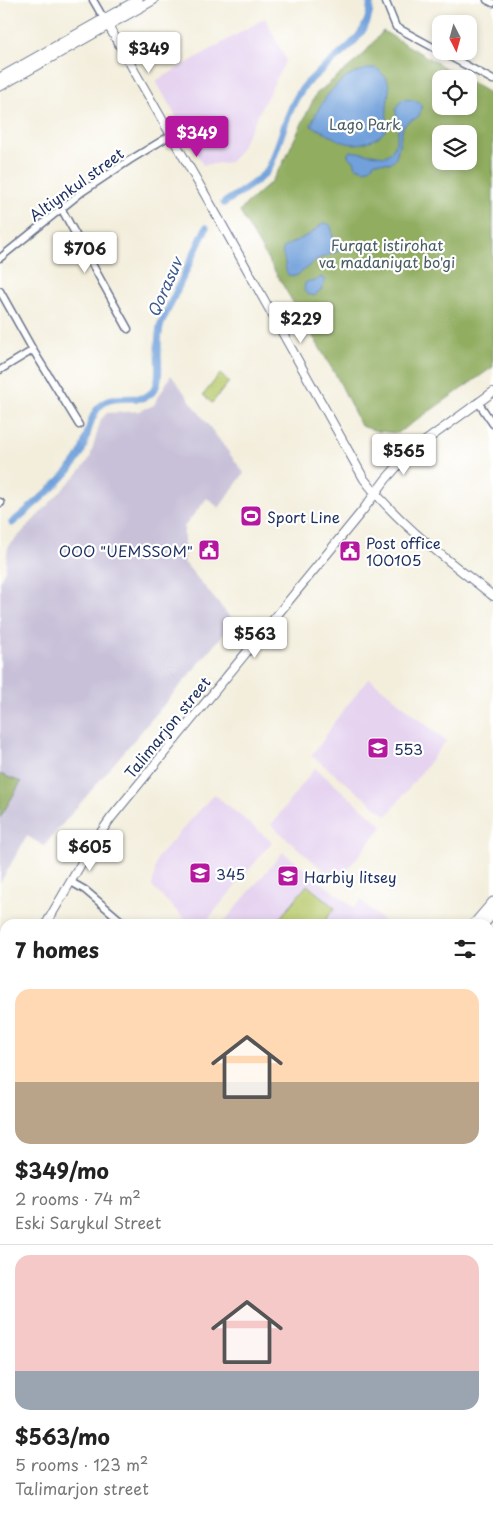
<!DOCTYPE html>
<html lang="en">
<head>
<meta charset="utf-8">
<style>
	:root { --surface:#fff; --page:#f6f6f6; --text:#222; --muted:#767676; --line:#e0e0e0; --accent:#b5179e }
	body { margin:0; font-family:"Playpen Sans",sans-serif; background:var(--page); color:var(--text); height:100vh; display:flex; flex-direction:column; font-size:19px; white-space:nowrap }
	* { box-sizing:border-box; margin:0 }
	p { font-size:16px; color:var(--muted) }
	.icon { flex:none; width:28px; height:28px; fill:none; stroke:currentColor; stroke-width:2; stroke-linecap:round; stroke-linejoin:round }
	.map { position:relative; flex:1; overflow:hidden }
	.drawer { position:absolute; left:0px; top:919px; width:494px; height:601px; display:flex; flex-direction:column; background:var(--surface); border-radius:15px 15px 0 0; box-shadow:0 2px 8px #0003 }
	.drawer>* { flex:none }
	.needle { width:32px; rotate:174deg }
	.controls { position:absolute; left:432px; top:15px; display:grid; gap:10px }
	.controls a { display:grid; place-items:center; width:45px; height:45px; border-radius:10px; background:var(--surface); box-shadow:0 2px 8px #0003; font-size:25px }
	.price { position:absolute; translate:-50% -42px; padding:0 11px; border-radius:5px; background:#fff; color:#222; font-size:16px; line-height:32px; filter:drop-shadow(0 1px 2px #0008) }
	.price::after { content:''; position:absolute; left:50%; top:30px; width:15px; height:11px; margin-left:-8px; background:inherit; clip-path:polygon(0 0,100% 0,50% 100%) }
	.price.on { background:var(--accent); color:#fff }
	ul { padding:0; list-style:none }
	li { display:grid; align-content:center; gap:10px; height:265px; padding:0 15px }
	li+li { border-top:1px solid var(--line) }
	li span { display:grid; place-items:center; height:155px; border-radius:15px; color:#555 }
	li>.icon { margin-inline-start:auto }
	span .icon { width:90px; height:90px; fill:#fffc; stroke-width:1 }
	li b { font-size:21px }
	h2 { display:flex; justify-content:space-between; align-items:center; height:60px; padding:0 15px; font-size:21px }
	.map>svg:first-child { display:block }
</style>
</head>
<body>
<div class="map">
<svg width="493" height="1519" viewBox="0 0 493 1519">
	<rect width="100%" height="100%" fill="#fff"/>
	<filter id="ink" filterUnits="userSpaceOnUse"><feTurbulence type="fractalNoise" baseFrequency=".02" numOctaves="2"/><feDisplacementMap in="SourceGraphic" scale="10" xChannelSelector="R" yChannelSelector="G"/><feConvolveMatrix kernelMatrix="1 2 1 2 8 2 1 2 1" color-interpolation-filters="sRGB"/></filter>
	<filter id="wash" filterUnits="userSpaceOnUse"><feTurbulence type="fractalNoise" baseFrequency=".0096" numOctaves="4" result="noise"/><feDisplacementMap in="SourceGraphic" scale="20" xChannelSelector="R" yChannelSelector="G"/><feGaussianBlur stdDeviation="1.12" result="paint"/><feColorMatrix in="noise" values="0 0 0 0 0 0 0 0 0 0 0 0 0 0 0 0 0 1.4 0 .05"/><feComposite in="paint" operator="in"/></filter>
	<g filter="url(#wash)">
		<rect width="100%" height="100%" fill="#f3eedc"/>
		<path fill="#e5d3f0" d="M265 18 286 60 237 155 230 162 203 165 156 81Z
			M369 678 446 741 387 816 311 755 322 742 335 721Z
			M315 768 383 826 337 882 271 825Z
			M214 794 272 842 204 924H190L152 887 157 858Z
			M283 852 354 908 361 900 383 921 381 924H222Z
			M337 1515H398L400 1519H334Z"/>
		<path fill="#c7c0d8" d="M171 375 244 473 219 508 207 498 184 527V562L234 622 44 846 27 836 0 883V581L5 570 8 547 82 469 90 458 101 419 107 413 140 411 154 405Z"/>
		<path fill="#b7c96c" stroke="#697c65" d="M220 374 229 382 212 403 203 395Z
			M307 885 335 908 322 924H275Z"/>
		<path fill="#91ad60" stroke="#566e5f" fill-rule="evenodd" d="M383 31 464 79H441V106H469V81L493 95V367L398 433 377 431 361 426 338 379 240 212 246 204 271 182 283 163 316 94 362 56ZM441 134H469V161H441Z
			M0 774 21 782 0 818Z"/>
		<path fill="#71a0da" stroke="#46689c" d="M376 68C395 83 388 89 387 109 386 115 388 122 386 128 382 139 364 144 353 144 338 143 325 131 311 126 321 97 344 69 376 68Z
			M404 99 414 100 421 104C421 125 412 114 403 127L396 158 390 163 375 162 370 168 365 170 356 167 354 161 348 156V153L350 151 385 156C395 153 399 134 398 124 397 112 391 109 404 99Z
			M323 223C334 223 331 230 333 237 334 240 337 245 339 248L338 251 316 260 298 275 294 276 288 275C285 270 286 268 285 263 284 256 281 255 284 247L310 234Z
			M321 277 324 279 325 282 321 290 314 296 307 294 304 290 305 283 309 281H315Z"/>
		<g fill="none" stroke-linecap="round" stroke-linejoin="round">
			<path stroke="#71a0da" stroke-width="7" d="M224 203C238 193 256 184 267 171 271 165 274 157 276 150 284 129 289 106 303 88 325 60 374 42 370 0
				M12 523C31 507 69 476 80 455 88 440 88 417 101 405 110 396 130 399 142 398 164 392 158 368 158 351 158 342 158 333 161 324L206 228"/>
		</g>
	</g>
	<g filter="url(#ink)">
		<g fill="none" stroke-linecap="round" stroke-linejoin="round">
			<g stroke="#67728a" stroke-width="9">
				<path id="minor" d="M93 0 104 19
					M385 0 396 27 493 80
					M487 0 493 3
					M61 208 128 329
					M0 258 82 192 130 160 171 135
					M0 291 33 350 79 425
					M0 370 33 350
					M478 402 493 424
					M0 502 1 503
					M71 882 85 890 125 924
					M489 1133 493 1128
					M489 1155 493 1150
					M489 1240 493 1243
					M489 1328 493 1323
					M489 1399 493 1394
					M489 1434 493 1438
					M141 1519 147 1515
					M231 1519 237 1515
					M327 1519 330 1515"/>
			</g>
			<g stroke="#67728a" stroke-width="10">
				<path id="tertiary" d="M108 25 219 219 364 479C399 525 448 560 493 596
					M46 924 92 845 111 818 363 510 386 479 410 452 493 392
					M489 956 493 959
					M0 999 5 992
					M466 1515 470 1519"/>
			</g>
			<g stroke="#67728a" stroke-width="11">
				<path id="secondary" d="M0 78 138 0
					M0 86 153 0
					M474 924 493 902
					M484 924 493 913
					M0 1060 5 1070
					M0 1094 5 1099"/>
			</g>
			<g stroke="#67728a" stroke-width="12">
				<path id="primary" d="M0 1117 5 1116
					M0 1313 5 1323
					M0 1346 5 1355
					M95 1515 97 1519
					M111 1515 113 1519"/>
			</g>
			<use href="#minor" stroke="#fff" stroke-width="6"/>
			<use href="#tertiary" stroke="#fff" stroke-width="8"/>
			<use href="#secondary" stroke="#fff" stroke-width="9"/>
			<use href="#primary" stroke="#fff" stroke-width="10"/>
		</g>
	</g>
	<defs>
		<g id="stadium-square" transform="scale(1.125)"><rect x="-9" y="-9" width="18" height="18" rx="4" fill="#b5179e" stroke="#fff"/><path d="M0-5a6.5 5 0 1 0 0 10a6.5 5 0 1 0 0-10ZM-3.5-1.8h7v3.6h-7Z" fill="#fff"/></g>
		<g id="civic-square" transform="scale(1.125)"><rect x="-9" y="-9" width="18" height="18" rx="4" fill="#b5179e" stroke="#fff"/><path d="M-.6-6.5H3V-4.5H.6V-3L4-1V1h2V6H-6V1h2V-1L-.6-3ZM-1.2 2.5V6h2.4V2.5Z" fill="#fff"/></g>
		<g id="school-square" transform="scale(1.125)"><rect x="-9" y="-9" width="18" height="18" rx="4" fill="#b5179e" stroke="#fff"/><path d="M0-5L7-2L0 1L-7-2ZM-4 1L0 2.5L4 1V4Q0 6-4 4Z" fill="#fff"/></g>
		<g id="university-square" transform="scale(1.125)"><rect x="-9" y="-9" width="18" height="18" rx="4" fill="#b5179e" stroke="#fff"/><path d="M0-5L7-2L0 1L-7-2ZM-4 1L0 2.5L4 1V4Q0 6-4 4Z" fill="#fff"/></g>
	</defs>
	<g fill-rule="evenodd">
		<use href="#stadium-square" x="251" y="516"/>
		<use href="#civic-square" x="209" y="550"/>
		<use href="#civic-square" x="350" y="551"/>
		<use href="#school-square" x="378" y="748"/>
		<use href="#school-square" x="200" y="873"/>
		<use href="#university-square" x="288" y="876"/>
	</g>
	<g text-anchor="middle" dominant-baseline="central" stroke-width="4.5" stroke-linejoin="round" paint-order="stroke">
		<g font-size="15" fill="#4a5d62" stroke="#fff">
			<text x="365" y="123">Lago Park</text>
			<text x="387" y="244">Furqat istirohat<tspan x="387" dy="17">va madaniyat bo'gi</tspan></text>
		</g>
		<g font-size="15" fill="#1b2f5e" stroke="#fff">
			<text transform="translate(76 184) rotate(-36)">Altiynkul street</text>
			<text transform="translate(167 727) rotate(-51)">Talimarjon street</text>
		</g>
		<g font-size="15" fill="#1b2f5e" stroke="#fff" text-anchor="start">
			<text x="267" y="516">Sport Line</text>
			<text x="366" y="542">Post office<tspan x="366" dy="17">100105</tspan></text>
			<text x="193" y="550" text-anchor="end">ООО "UEMSSOM"</text>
			<text x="394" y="748">553</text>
			<text x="216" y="873">345</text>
			<text x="304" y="876">Harbiy litsey</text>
		</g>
		<g font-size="16" font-style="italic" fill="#3d5c90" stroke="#fff">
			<text transform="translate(164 287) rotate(-66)">Qorasuv</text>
		</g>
	</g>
</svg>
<div class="controls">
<a><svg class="needle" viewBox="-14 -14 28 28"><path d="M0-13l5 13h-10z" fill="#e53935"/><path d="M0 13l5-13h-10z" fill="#767676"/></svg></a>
<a><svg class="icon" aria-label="locate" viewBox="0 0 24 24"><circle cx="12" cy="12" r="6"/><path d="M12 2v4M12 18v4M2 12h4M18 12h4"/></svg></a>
<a><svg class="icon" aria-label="layers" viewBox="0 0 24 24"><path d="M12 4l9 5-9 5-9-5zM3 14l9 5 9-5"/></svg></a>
</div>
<b class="price" style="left:149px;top:74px">$349</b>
<b class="price on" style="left:197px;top:158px">$349</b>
<b class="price" style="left:85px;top:274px">$706</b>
<b class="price" style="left:301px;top:344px">$229</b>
<b class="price" style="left:404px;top:476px">$565</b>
<b class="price" style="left:255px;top:659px">$563</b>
<b class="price" style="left:90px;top:872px">$605</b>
<section class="drawer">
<h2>7 homes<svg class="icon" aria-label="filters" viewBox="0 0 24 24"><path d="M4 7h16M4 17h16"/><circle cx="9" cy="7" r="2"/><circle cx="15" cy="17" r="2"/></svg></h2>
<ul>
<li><span style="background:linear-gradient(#ffd9b3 60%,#b9a48a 0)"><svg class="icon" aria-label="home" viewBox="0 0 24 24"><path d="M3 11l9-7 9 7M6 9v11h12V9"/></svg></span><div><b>$349/mo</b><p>2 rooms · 74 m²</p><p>Eski Sarykul Street</p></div></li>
<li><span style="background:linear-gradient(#f6c9c9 75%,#9aa5b1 0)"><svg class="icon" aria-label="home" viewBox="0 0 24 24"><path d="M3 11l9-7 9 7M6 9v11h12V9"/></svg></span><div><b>$563/mo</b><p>5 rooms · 123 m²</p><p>Talimarjon street</p></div></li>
</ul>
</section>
</div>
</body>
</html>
